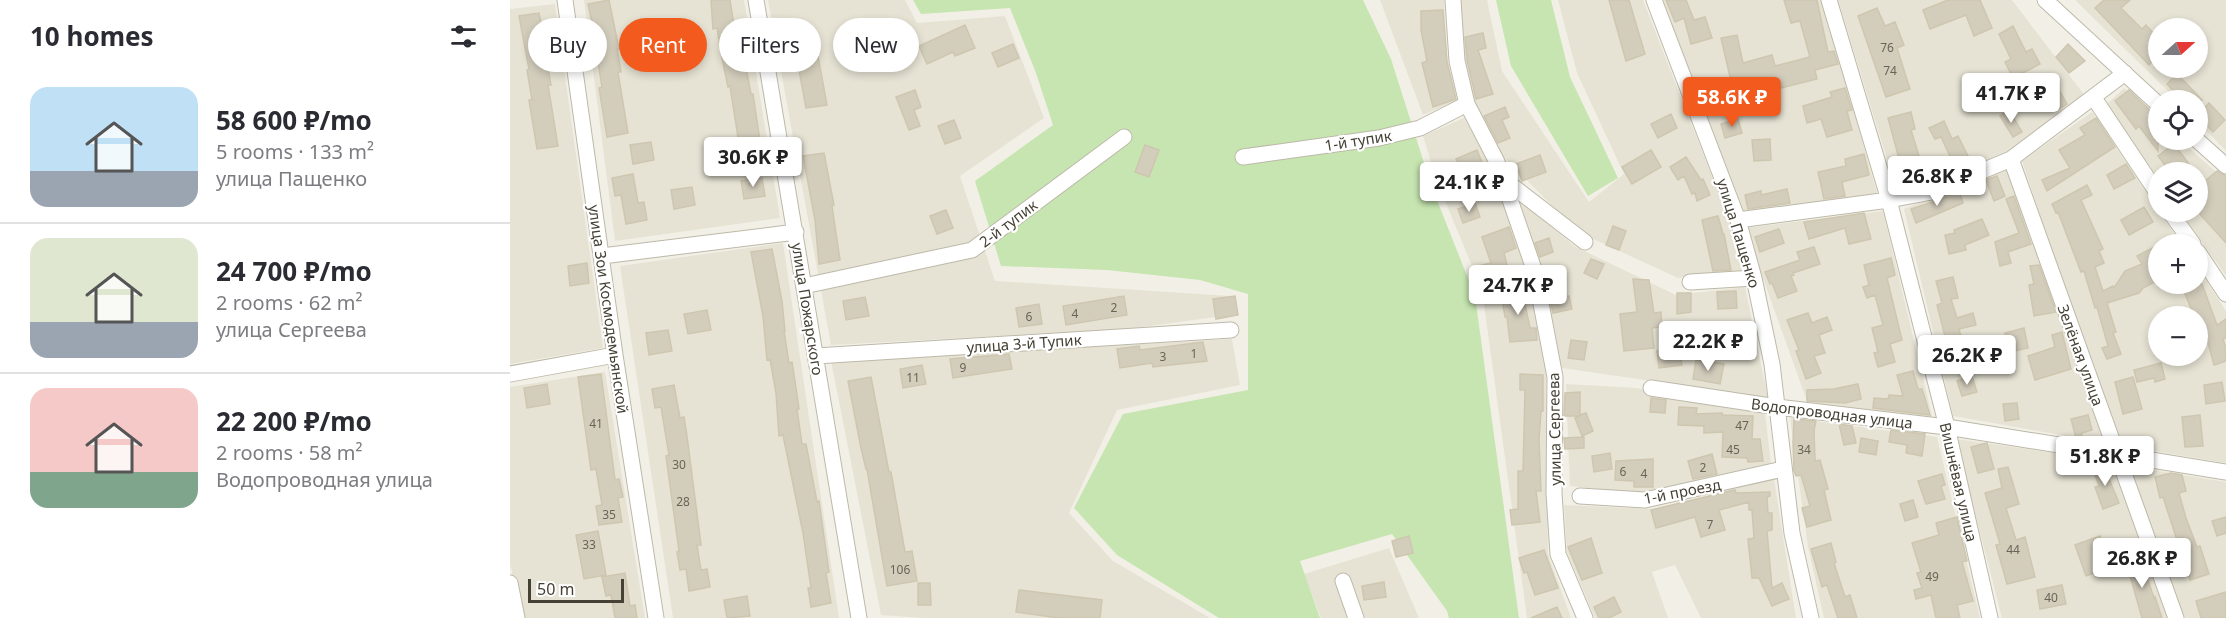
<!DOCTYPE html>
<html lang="en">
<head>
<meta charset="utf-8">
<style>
	:root { --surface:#fff; --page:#f2f2f3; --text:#2b2b33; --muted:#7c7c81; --line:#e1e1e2; --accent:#f25b1d }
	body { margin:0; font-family:"Noto Sans",sans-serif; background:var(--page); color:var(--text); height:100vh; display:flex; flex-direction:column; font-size:22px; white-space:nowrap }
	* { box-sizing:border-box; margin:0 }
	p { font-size:20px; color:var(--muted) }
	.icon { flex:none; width:33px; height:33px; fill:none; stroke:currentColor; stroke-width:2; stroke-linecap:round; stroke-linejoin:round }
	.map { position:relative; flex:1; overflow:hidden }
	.panel { display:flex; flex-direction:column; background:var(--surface); width:510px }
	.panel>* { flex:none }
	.banner { position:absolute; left:18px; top:18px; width:570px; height:54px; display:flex; gap:12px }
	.needle { width:39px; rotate:69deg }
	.fabs { position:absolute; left:1638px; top:18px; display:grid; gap:12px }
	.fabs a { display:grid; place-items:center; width:60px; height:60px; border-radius:50%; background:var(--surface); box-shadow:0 3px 9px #0003; font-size:30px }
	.scale { position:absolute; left:18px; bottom:15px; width:96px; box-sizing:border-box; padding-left:6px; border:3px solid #454135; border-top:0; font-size:16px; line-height:21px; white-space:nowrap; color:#454135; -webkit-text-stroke:4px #fff; paint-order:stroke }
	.price { position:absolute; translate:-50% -51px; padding:0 14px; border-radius:6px; background:#fff; color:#222; font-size:20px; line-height:39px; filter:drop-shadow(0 2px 3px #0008) }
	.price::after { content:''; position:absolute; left:50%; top:36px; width:18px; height:14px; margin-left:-9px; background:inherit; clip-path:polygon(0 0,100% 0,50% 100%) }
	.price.active { background:var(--accent); color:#fff }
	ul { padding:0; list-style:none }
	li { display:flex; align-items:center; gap:18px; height:150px; padding:0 30px }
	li+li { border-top:2px solid var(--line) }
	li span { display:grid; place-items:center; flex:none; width:168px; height:120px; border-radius:18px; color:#555 }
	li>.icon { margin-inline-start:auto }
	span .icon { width:72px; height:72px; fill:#fffc; stroke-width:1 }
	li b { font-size:26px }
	h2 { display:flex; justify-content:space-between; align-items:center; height:72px; padding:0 30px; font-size:26px }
	.pill { padding:0 21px; border-radius:27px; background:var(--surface); box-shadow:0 3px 9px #0003; font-size:21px; line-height:54px }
	.pill.active { background:var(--accent); color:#fff }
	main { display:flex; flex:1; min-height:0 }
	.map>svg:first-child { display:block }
</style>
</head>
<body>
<main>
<section class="panel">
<h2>10 homes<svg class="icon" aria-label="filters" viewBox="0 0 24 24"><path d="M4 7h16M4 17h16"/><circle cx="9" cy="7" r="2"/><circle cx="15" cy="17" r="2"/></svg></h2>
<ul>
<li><span style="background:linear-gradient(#bfe0f5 70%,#9aa5b1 0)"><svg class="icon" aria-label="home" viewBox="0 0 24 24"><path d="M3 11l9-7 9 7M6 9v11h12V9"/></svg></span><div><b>58 600 ₽/mo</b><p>5 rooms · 133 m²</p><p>улица Пащенко</p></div></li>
<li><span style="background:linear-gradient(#dfe7d0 70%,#9aa5b1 0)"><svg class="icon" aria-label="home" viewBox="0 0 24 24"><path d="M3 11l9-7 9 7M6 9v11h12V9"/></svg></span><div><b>24 700 ₽/mo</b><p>2 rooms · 62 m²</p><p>улица Сергеева</p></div></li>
<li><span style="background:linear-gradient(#f6c9c9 70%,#7fa58c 0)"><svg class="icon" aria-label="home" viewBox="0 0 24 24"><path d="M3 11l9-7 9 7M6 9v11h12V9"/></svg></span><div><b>22 200 ₽/mo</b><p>2 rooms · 58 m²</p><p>Водопроводная улица</p></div></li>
</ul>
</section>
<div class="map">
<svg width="1716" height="618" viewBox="0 0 1716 618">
	<rect width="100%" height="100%" fill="#f2f0e6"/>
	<path fill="#e6e3d4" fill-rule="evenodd" d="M74 0H234L270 218 105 241Z
		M258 0H395L407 23 495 16 534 118 450 176 485 281 721 296V315L617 329 321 345Z
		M870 0H934L937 57 946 101 913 115Z
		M950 0H977L992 71 1079 202 1114 174 1067 73 1048 0H1133L1221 225 1232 271 1168 278 1068 232 993 156 965 103 955 59Z
		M1153 0H1312L1368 196 1231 216Z
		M1328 0H1502L1575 96 1500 151 1388 195Z
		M1565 0H1716V151L1688 122V100H1667ZM1648 28H1688V68H1648Z
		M45 4 93 348 0 364V9Z
		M1614 88 1648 119V140H1670L1716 181V276L1671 212H1688V172H1648V178L1597 104Z
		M1582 112 1671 244H1648V284H1688V268L1716 311V463L1607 445 1512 161ZM1648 316H1688V356H1648Z
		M954 118 980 165 1017 269 1036 366 1038 554 1061 618H1017L972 290 928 184 913 136Z
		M1498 165 1596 443 1443 416 1394 209Z
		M1007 197 1064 246 1166 295 1235 287 1258 398 1052 368Z
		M1373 211 1423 420 1298 404 1235 228Z
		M273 243 329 618H163L110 266Z
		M722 339 730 385 607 410 559 513 603 561 700 618H413L371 615 321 361Z
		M95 372 135 618H12L0 563V387Z
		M1056 384 1126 388 1255 413 1261 464 1134 494 1060 486Z
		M1280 418 1427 437 1470 618H1314L1298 547Z
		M1446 439 1603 461 1659 618H1492Z
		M1618 466 1716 482V618H1675Z
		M1264 479 1286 618H1191L1165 565 1142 572 1158 618H1085L1057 552 1054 505 1142 509Z
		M879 548 909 618H854L838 573 825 580 840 618H811L794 574Z"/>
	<path fill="#c6e5b0" d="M403 0H853L881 59 921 185 965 296 1009 618H939L937 611 882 534 790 561 810 618H709L607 555 564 508 613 414 738 390V294L690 280 597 270 491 266 465 181 543 125 526 73 500 8 411 14Z
		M986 0H1041L1060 77 1108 178 1078 196 1001 66Z"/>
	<path fill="#d3cdbc" stroke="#cec6af" stroke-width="1.5" d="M99 0 109 49H107L111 72H108L118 133 97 137 89 88 92 87 87 57 89 56 78 4Z
		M201 0H220L226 37 230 36 241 94H243L250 141 229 144 220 86 218 87 212 58 207 28 203 29Z
		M1099 0H1119L1135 54 1116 61Z
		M1156 0H1176L1184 20 1195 17 1202 38 1181 44 1174 18 1165 22Z
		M1274 0H1307L1318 52 1324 51 1328 64 1305 70 1307 79 1255 92 1257 103 1228 111 1211 38 1227 35 1233 63 1262 55 1265 66 1300 57 1290 21 1281 23Z
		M1438 0H1470L1482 28 1464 36 1456 15 1420 29 1413 10Z
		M1594 0H1620L1611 8 1632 29 1636 25 1648 38V55L1639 65 1585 8Z
		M1367 8 1375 26 1385 22 1394 45 1387 48 1400 89 1376 97 1348 16Z
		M933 10 937 62 946 99 923 107 912 63 917 61 911 30V11Z
		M29 13 39 62H37L41 85H38L48 146 27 149 19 100H22L17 70 19 69 9 16Z
		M455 25 465 48 445 56 443 52 417 64 409 46Z
		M1503 26 1516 52 1522 49 1530 64 1503 78 1495 62 1501 59 1489 34Z
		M303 29 317 105 296 108 282 33Z
		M973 33 976 48 968 50 983 94 966 99 957 60 955 37Z
		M503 44 509 58 488 67 482 53Z
		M1558 44 1575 61 1559 73 1546 57Z
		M1667 74 1675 82 1692 100H1673L1667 95 1657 84Z
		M1335 88 1342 110 1337 111 1342 130 1317 137 1311 119 1297 123 1293 106 1322 97 1320 92Z
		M405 90 411 107 404 110 410 126 399 130 386 97Z
		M1549 90 1557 104 1546 111 1537 98Z
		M1619 90 1645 115 1648 113V151L1629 126 1626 129 1605 101Z
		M1699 103 1715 120 1703 132 1688 116Z
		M995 107 999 117 992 120 1000 138 988 143 974 116Z
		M1499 110 1512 132 1503 137 1490 116Z
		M1401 112 1405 129 1401 130 1414 172 1394 177 1378 118Z
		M1161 114 1167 128 1148 138 1141 124Z
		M1586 118 1605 147 1537 191 1532 180 1560 168 1549 150 1575 135 1570 128Z
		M1228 119 1232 133 1215 138 1211 124Z
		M444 120 451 138 435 144 428 126Z
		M1434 121 1442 139 1448 136 1461 162 1446 169 1431 137 1425 139 1419 128Z
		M1260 139 1261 160 1244 161 1242 140Z
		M141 142 144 160 123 164 120 145Z
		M1664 144 1685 172H1660L1648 156Z
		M635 145 649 150 639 177 625 172Z
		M967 150 981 185 955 196 949 181 954 179 946 159Z
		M1141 150 1151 167 1122 184 1112 167Z
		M314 153 324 205 322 206 330 260 309 264 305 220 293 156Z
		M1354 154 1359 175 1332 182 1335 196 1314 199 1308 172 1336 166 1335 159Z
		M1030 155 1036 172 1012 181 1006 164Z
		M1176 157 1191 180 1193 179 1200 195 1187 201 1185 193 1182 194 1174 176 1168 180 1160 167Z
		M1616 164 1625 178 1604 189 1597 175Z
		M1707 171 1716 176V243L1688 212V187Z
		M123 174 128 203 134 202 137 220 116 224 111 195 105 196 102 178Z
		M1487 176 1495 196 1484 201 1476 180Z
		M252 178 255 196 234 199 231 181Z
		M1577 185 1582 195 1571 200 1593 249 1589 251 1594 263 1585 267 1593 291 1603 286 1604 288 1615 271 1632 264 1627 256 1648 245V280L1633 288 1629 293 1597 303 1606 332 1603 333 1611 354 1597 359 1592 348 1598 346 1587 307 1585 308 1574 271 1571 272 1548 212 1546 213 1542 204Z
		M182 187 185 205 164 209 161 190Z
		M1277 189 1280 203 1238 209 1235 195 1251 191V195Z
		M1449 191 1453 203 1406 223 1401 209 1432 199Z
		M1504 196 1521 244 1498 252 1501 263 1490 266 1485 242 1509 233 1496 199Z
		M965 203 970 217 953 223 948 209Z
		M1634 207 1643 222 1619 235 1611 220Z
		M436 210 443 228 427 234 420 216Z
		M1354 213 1361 239 1339 244 1335 228 1299 239 1294 222Z
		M1208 216 1213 234H1214L1221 270 1203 271 1192 220Z
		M1472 219 1479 235 1455 245 1456 250 1439 254 1435 235 1445 233 1444 230Z
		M1103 226 1116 231 1109 250 1096 245Z
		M999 227 1006 248 994 253 999 273 975 279 972 265 981 263 972 237Z
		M1269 229 1274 243 1250 252 1245 237Z
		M1039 238 1043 252 1030 257 1025 243Z
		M1304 247 1310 264 1283 273 1284 275 1281 276 1287 291 1268 298 1262 283 1260 284 1255 272 1290 260 1287 252Z
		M262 249 272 301 275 331H274L279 363 282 362 285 381 289 409H287L292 444H296L307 502 309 501 319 572 316 573 321 603 301 607 298 588H301L293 533 273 435 269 436 266 393 260 359 257 360 253 316 241 252Z
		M1381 258 1385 275 1377 278 1392 340 1380 344 1385 362 1368 367 1364 353 1368 352 1362 328 1373 325 1365 295 1357 298 1353 287 1359 285 1354 265Z
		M1081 259 1094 264 1087 279 1074 273Z
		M77 263 79 283 60 286 58 266Z
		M1529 265 1546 312 1524 316 1519 285 1524 284 1520 266Z
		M1443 277 1448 298 1441 299 1447 318 1463 313 1466 325 1449 329 1455 352 1440 356 1427 305 1432 303 1426 281Z
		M1123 279 1139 280 1144 313 1151 312 1152 327 1142 328 1144 348 1114 351 1110 314 1127 312Z
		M1671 284H1692L1707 325 1716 319V338L1713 339 1716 348V361L1704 365 1697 339 1688 343V316H1684Z
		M1011 285 1020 328H1026L1027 340 1000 342 997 317H995L992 299 996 298 994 288Z
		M1226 291 1227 308 1208 309 1207 292Z
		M1167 293H1181V312L1167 314Z
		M614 296 617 315 556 325 553 306Z
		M725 296 728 315 706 319 703 299Z
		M1059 296 1062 309 1043 313 1040 300Z
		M355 297 359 316 336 320 333 301Z
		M529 304 532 324 509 327 506 308Z
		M197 310 201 330 178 334 174 314Z
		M1298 313 1302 323 1317 317 1322 330 1309 335 1315 353 1304 356 1311 373 1296 379 1286 351 1289 350 1277 320Z
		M1514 328 1518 348 1499 352 1495 333Z
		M158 330 162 351 139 355 136 333Z
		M1552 332 1561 369 1525 380 1518 356 1545 347 1542 335Z
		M1236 337 1237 354 1218 355 1217 338Z
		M1061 340 1077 342 1074 360 1058 358Z
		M693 342 697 361 643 367 642 363 610 368 607 349 629 346 630 350Z
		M1169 348 1172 365 1149 368 1147 351Z
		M499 354 502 369 443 378 440 359Z
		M1186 360 1214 364 1210 384 1183 379Z
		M1651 363 1655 379 1645 382 1644 378 1627 382 1624 370Z
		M412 365 416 384 393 388 390 369Z
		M1403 371 1408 389H1412L1420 415 1363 408 1364 398 1378 399 1379 395 1393 396 1387 375Z
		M91 374 105 480 109 479 113 497 108 498 112 522 89 525 86 506 92 505 86 469 81 470 68 377Z
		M1010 374 1033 375V411H1031L1029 440 1031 491H1026L1030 522 1002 525 1000 510 1008 509V471H1013L1015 390H1010Z
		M1462 376 1467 392 1452 396 1447 381Z
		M361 377 379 472H381L395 552 402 551 407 581 377 586 357 469H356L351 448 338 381Z
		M1623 377 1632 409 1613 414 1605 382Z
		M1712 382 1715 401 1696 404 1694 385Z
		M37 384 40 404 17 408 14 388Z
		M1348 384 1351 399 1335 403 1297 401V390L1324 389Z
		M164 385 170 418 174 417 177 436 191 545H187L191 570 197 569 200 587 179 591 176 569 170 570 167 552 169 551 166 529 156 456 159 455 151 407 145 408 142 389Z
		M1070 392V415L1076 413 1083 431 1072 436 1065 418 1070 416H1054L1055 393Z
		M1141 398 1156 400 1155 413 1140 412Z
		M1507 403 1509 419 1495 421 1493 404Z
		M1169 407 1187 408 1186 414 1212 413 1213 415 1243 416 1242 439H1250L1253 461 1238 462 1237 458 1212 457 1213 432 1194 433V426L1168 425Z
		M1578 415 1582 430 1572 433 1571 439 1566 438 1561 419Z
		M1690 415 1693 446 1675 447 1672 417Z
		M1284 419 1306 421 1304 430 1305 461 1310 460 1318 489 1314 490 1321 520 1297 527 1292 508 1300 506 1291 475 1286 476 1284 471 1283 443Z
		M1329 424 1342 426 1346 443 1334 445Z
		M1381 430 1415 434 1412 456 1396 453 1397 445 1379 442Z
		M1074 437V448L1055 449 1054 438Z
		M1351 438 1368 441 1366 455 1349 452Z
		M1477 443 1484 469 1468 473 1461 447Z
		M1100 453 1102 469 1084 472 1082 456Z
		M1202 454 1207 474 1183 479 1178 461Z
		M1143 459V487H1124V481L1105 480 1106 461Z
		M1592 462 1609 503 1593 509 1585 487 1589 486 1582 466Z
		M1498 467 1509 504 1496 508 1506 540 1515 537 1525 577 1497 584 1486 545 1490 544 1475 493 1492 488 1488 469Z
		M1661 473 1672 475 1676 491 1669 493 1676 518 1687 547 1690 546 1699 574 1680 580 1677 569 1681 568 1673 538 1667 540 1653 497 1650 498 1645 477Z
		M1432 474 1435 485 1431 486 1435 499 1416 504 1408 481Z
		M1225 490 1226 493 1260 492V496L1257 497 1258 513H1262V530L1257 531 1262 588 1272 583 1279 599 1262 606 1249 578H1242L1238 539 1244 538 1242 510H1239V502L1209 510 1215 530 1191 537 1185 517 1146 528 1141 510Z
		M1403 500 1408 517 1395 521 1390 504Z
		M1447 517 1457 561 1452 562 1463 601 1447 605 1450 618H1426L1421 595 1406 599 1404 590 1412 588 1407 573 1411 572 1402 543 1429 535 1426 523Z
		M1716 517V533L1707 536 1702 521Z
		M88 531 96 575 74 579 66 535Z
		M899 536 903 553 886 557 882 541Z
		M1590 536 1601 566 1576 576 1565 545Z
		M1081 538 1092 573 1072 580 1058 547Z
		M1321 543 1326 562 1324 563 1335 597 1340 595 1347 618H1328L1317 585 1312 587 1301 549Z
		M1034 550 1048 588 1025 595 1017 572 1014 573 1009 558Z
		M1630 557 1644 598 1645 597 1652 618H1632L1619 572 1614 574 1611 564Z
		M115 573 120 606 125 605 127 618H105L101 595 96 596 92 577Z
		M874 582 876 597 854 600 852 586Z
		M408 583H420L421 605H408Z
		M1552 585 1556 604 1530 609 1527 590Z
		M509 590 592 600 590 618H549L506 612Z
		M1716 592V618H1691L1686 601Z
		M237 596 240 616 217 618 214 600Z
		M1104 597 1111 612 1099 618H1089L1084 607Z
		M1047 607 1052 618H1021Z"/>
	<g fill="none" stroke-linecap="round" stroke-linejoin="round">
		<g stroke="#bdb9a9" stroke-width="17">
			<path id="minor" d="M55 0 105 355 146 618
				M246 0 349 618
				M943 0 947 61 957 104 987 162 1025 272 1045 377 1044 493 1048 554 1075 618
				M1144 0 1228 220 1244 278 1262 364 1282 533 1301 618
				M1319 0 1379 200 1437 427 1480 618
				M1535 0 1648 104
				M1584 98 1648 194
				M1687 140 1716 166
				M733 157 869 138 910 128 957 104
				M1501 159 1666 618
				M992 178 1075 242
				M1660 212 1683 244
				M1228 220 1379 200 1422 192 1501 159 1615 73
				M1688 252 1716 294
				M92 256 286 232
				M1180 282 1244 278
				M294 286 462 250 614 137
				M306 356 721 330
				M0 374 105 355
				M1141 388 1267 407 1437 427 1716 472
				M1070 496 1135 500 1273 469
				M833 581 846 618
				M0 583 7 618"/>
		</g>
		<use href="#minor" stroke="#fff" stroke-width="15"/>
	</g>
	<g text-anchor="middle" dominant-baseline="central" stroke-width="4.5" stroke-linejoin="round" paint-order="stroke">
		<g font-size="12" fill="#686457">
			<text x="1377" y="47">76</text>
			<text x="1380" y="70">74</text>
			<text x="604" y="307">2</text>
			<text x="565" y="313">4</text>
			<text x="519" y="316">6</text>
			<text x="684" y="353">1</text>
			<text x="653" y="356">3</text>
			<text x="453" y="367">9</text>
			<text x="403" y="377">11</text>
			<text x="86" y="423">41</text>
			<text x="1232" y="425">47</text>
			<text x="1223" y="449">45</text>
			<text x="1294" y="449">34</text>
			<text x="169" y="464">30</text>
			<text x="1193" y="467">2</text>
			<text x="1113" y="471">6</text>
			<text x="1134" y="473">4</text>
			<text x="173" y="501">28</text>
			<text x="99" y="514">35</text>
			<text x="1200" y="524">7</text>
			<text x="79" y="544">33</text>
			<text x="1503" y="549">44</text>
			<text x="390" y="569">106</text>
			<text x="1422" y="576">49</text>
			<text x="1541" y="597">40</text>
		</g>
		<g font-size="15" fill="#454135" stroke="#fff">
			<text transform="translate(848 140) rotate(-9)">1-й тупик</text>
			<text transform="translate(498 223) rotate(-37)">2-й тупик</text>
			<text transform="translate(1229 233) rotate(73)">улица Пащенко</text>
			<text transform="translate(99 309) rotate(82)">улица Зои Космодемьянской</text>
			<text transform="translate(298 309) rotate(81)">улица Пожарского</text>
			<text transform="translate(514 343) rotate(-4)">улица 3-й Тупик</text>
			<text transform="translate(1571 355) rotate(70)">Зелёная улица</text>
			<text transform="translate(1322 413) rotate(7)">Водопроводная улица</text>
			<text transform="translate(1044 429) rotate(-91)">улица Сергеева</text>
			<text transform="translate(1449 482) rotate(77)">Вишнёвая улица</text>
			<text transform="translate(1172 491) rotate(-11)">1-й проезд</text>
		</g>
	</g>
</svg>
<div class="fabs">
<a><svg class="needle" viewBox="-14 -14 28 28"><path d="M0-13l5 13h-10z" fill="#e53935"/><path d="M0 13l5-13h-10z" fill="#7c7c81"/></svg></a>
<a><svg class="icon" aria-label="locate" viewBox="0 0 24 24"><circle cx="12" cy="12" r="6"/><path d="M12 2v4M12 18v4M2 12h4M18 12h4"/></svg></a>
<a><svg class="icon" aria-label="layers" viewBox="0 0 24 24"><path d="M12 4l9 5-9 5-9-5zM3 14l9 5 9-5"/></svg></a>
<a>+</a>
<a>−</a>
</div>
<div class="scale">50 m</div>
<b class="price" style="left:1501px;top:124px">41.7K ₽</b>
<b class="price active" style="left:1222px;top:128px">58.6K ₽</b>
<b class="price" style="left:243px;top:188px">30.6K ₽</b>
<b class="price" style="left:1427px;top:207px">26.8K ₽</b>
<b class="price" style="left:959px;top:213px">24.1K ₽</b>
<b class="price" style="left:1008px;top:316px">24.7K ₽</b>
<b class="price" style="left:1198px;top:372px">22.2K ₽</b>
<b class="price" style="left:1457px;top:386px">26.2K ₽</b>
<b class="price" style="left:1595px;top:487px">51.8K ₽</b>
<b class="price" style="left:1632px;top:589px">26.8K ₽</b>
<div class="banner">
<a class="pill">Buy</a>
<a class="pill active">Rent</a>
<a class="pill">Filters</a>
<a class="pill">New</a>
</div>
</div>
</main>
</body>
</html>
